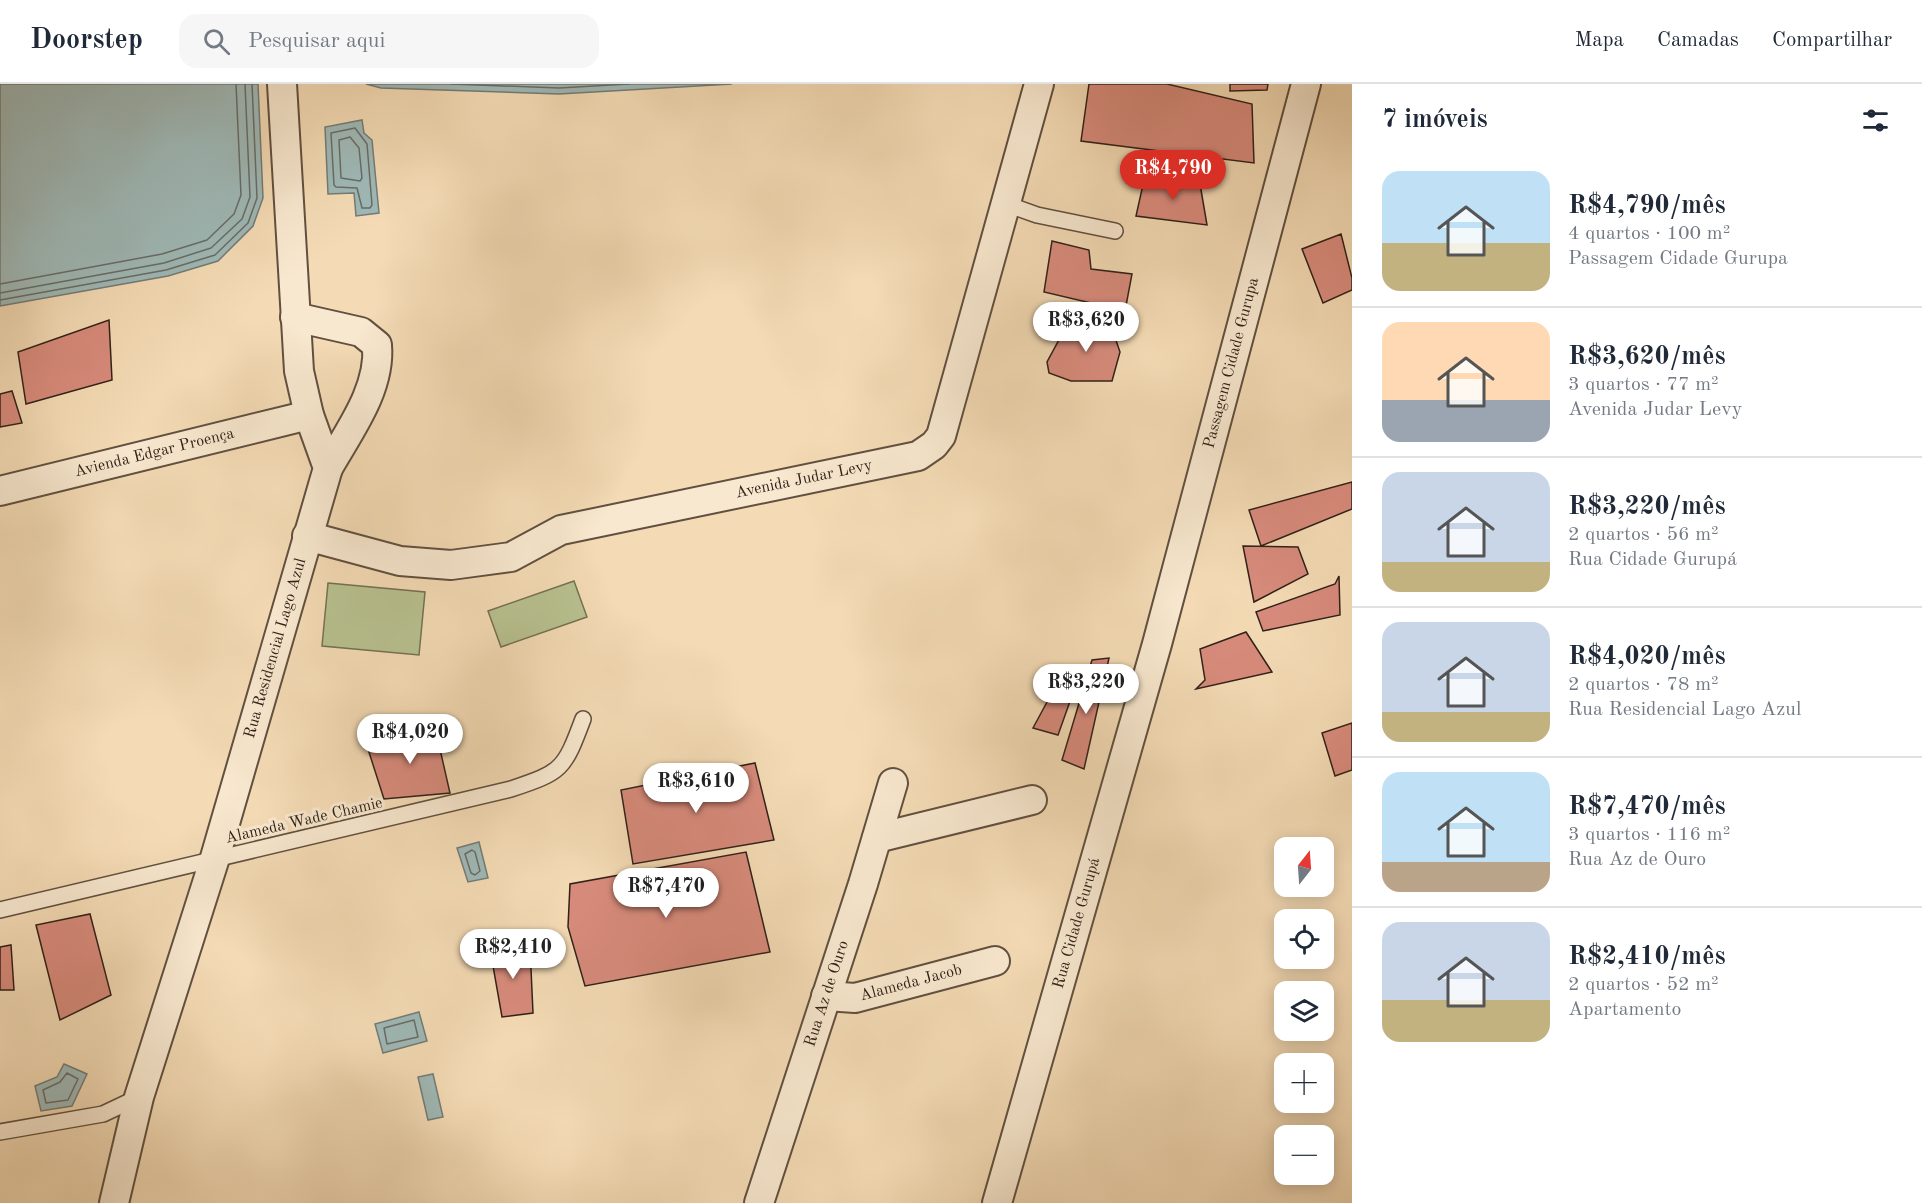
<!DOCTYPE html>
<html lang="pt">
<head>
<meta charset="utf-8">
<style>
	:root { --surface:#fff; --page:#f6f6f7; --text:#1f2937; --muted:#747a83; --line:#e0e1e3; --accent:#d93025 }
	body { margin:0; font-family:"Old Standard TT",serif; background:var(--page); color:var(--text); height:100vh; display:flex; flex-direction:column; font-size:22px; white-space:nowrap }
	* { box-sizing:border-box; margin:0 }
	p { font-size:20px; color:var(--muted) }
	.icon { flex:none; width:33px; height:33px; fill:none; stroke:currentColor; stroke-width:2; stroke-linecap:round; stroke-linejoin:round }
	.map { position:relative; flex:1; overflow:hidden }
	.side { display:flex; flex-direction:column; background:var(--surface); width:570px }
	.side>* { flex:none }
	.needle { width:39px; rotate:17deg }
	.tools { position:absolute; left:1274px; top:753px; display:grid; gap:12px }
	.tools a { display:grid; place-items:center; width:60px; height:60px; border-radius:12px; background:var(--surface); box-shadow:0 3px 15px #0003; font-size:30px }
	.price { position:absolute; translate:-50% -51px; padding:0 14px; border-radius:21px; background:#fff; color:#222; font-size:20px; line-height:39px; filter:drop-shadow(0 2px 3px #0008) }
	.price::after { content:''; position:absolute; left:50%; top:36px; width:18px; height:14px; margin-left:-9px; background:inherit; clip-path:polygon(0 0,100% 0,50% 100%) }
	.price.on { background:var(--accent); color:#fff }
	ul { padding:0; list-style:none }
	li { display:flex; align-items:center; gap:18px; height:150px; padding:0 30px }
	li+li { border-top:2px solid var(--line) }
	li span { display:grid; place-items:center; flex:none; width:168px; height:120px; border-radius:18px; color:#555 }
	li>.icon { margin-inline-start:auto }
	span .icon { width:72px; height:72px; fill:#fffc; stroke-width:1 }
	li b { font-size:26px }
	h2 { display:flex; justify-content:space-between; align-items:center; height:72px; padding:0 30px; font-size:26px }
	header { display:flex; align-items:center; gap:36px; box-sizing:border-box; height:84px; padding:0 30px; background:var(--surface); border-bottom:2px solid var(--line) }
	header strong { font-size:28px }
	nav { display:flex; gap:33px; margin-inline-start:auto; font-size:21px }
	.search { width:420px; height:54px; background:var(--page); display:flex; align-items:center; gap:15px; box-sizing:border-box; padding:0 21px; border-radius:18px; color:var(--muted); font-size:22px }
	main { display:flex; flex:1; min-height:0 }
	.map>svg:first-child { display:block }
</style>
</head>
<body>
<header>
<strong>Doorstep</strong>
<div class="search"><svg class="icon" aria-label="search" viewBox="0 0 24 24"><circle cx="10" cy="10" r="6"/><path d="M15 15l6 6"/></svg>Pesquisar aqui</div>
<nav><a>Mapa</a><a>Camadas</a><a>Compartilhar</a></nav>
</header>
<main>
<div class="map">
<svg width="1352" height="1119" viewBox="0 0 1352 1119">
	<rect width="100%" height="100%" fill="#f4dbb5"/>
	<filter id="stains"><feTurbulence type="fractalNoise" baseFrequency=".00333" numOctaves="4"/><feColorMatrix values="0 0 0 0 .2 0 0 0 0 .09 0 0 0 0 .02 0 0 0 .5 -.17"/></filter>
	<radialGradient id="worn" r=".72"><stop offset=".6" stop-color="#630" stop-opacity="0"/><stop offset="1" stop-color="#630" stop-opacity=".3"/></radialGradient>
	<path fill="#b8c190" stroke="#747154" stroke-width="1.5" d="M574 497 587 533 501 563 488 527Z
		M328 499 425 508 419 571 322 562Z"/>
	<path fill="#9fb9b7" stroke="#737c78" stroke-width="1.5" d="M0 0H258L263 114 253 142 218 177 168 192 0 222Z
		M366 0H732L559 10 381 4Z
		M362 36 364 49 372 56 379 129 356 132 354 109 328 110 325 43Z
		M479 758 488 794 468 798 457 764Z
		M419 928 427 957 383 969 375 940Z
		M64 980 87 990 72 1022 41 1027 35 1002 57 993Z
		M433 990 443 1033 428 1036 418 993Z"/>
	<g fill="none" stroke-linecap="round" stroke-linejoin="round">
		<path stroke="#686d68" stroke-width="1.5" d="M451 0 559 4 629 0
			M355 44 367 60 372 121 370 124H362L357 104 336 103 334 101 331 49Z
			M350 53 359 64 362 94 360 97 341 94 339 56Z
			M0 200 162 170 207 156 234 130 241 111 236 0
			M0 209 164 179 211 164 242 135 250 113 245 0
			M0 216 166 186 215 171 248 139 257 114 252 0
			M472 766 475 768 480 787 475 791 471 789 465 770Z
			M414 936 418 953 387 960 384 944Z
			M67 989 78 995 68 1016 46 1019 43 1006 60 998Z"/>
	</g>
	<path fill="#d88b7c" stroke="#302119" stroke-width="1.5" d="M1089 0H1167L1252 20 1254 79 1081 57Z
		M1230 0H1268L1267 6 1230 7Z
		M1199 94 1207 141 1136 132 1144 96Z
		M1341 150 1352 194V206L1323 219 1302 165Z
		M1052 157 1089 166 1091 185 1132 190 1125 227 1044 208Z
		M1108 233 1120 268 1112 297H1071L1049 289 1047 278 1066 243Z
		M109 236 112 296 26 320 18 268Z
		M12 307 22 339 0 343V310Z
		M1352 398V425L1261 462 1249 426Z
		M1243 462 1298 463 1308 490 1254 518Z
		M1339 492 1340 531 1263 547 1256 528 1335 500Z
		M1246 548 1272 588 1196 605 1205 596 1200 565Z
		M1109 574 1099 618 1084 685 1062 676 1092 576Z
		M1066 583 1079 592 1058 651 1033 644Z
		M434 639 450 709 384 715 367 662Z
		M1352 639V686L1335 692 1322 649Z
		M755 679 774 756 633 780 621 706Z
		M746 768 770 868 585 902 568 843 570 800Z
		M90 830 111 911 60 936 36 841Z
		M11 861 14 906H0V863Z
		M530 863 533 929 502 933 490 865Z"/>
	<g fill="none" stroke-linecap="round" stroke-linejoin="round">
		<g stroke="#615040" stroke-width="18">
			<path id="lane" d="M1006 120 1037 131 1115 147
				M0 826 511 705C562 688 564 686 583 635
				M0 1048 103 1030 139 1013"/>
		</g>
		<g stroke="#615040" stroke-width="32">
			<g id="street">
				<path d="M295 233 361 248 377 261C381 305 349 347 328 384"/>
				<path id="s1" d="M0 407 309 331"/>
				<path id="s2" d="M307 452 400 477 451 481 511 473 561 446 918 372 934 361 941 352 1039 0"/>
				<path d="M877 754 1032 716"/>
				<path id="s3" d="M826 912 855 914 995 877"/>
				<path id="s4" d="M114 1119 139 1013 214 777 328 384 309 331 299 287 282 0"/>
				<path id="s5" d="M759 1119 863 800 893 699"/>
				<path id="s6" d="M997 1119 1157 560 1306 0"/>
			</g>
		</g>
		<use href="#lane" stroke="#f8e8cf" stroke-width="15"/>
		<use href="#street" stroke="#f8e8cf" stroke-width="28"/>
	</g>
	<g text-anchor="middle" dominant-baseline="central" stroke-width="6" stroke-linejoin="round" paint-order="stroke">
		<g font-size="16" fill="#302119" stroke="#f8e8cf">
			<text stroke="none"><textPath href="#s6" startOffset="872">Passagem Cidade Gurupa</textPath></text>
			<text stroke="none"><textPath href="#s1" startOffset="159">Avienda Edgar Proença</textPath></text>
			<text stroke="none"><textPath href="#s2" startOffset="513">Avenida Judar Levy</textPath></text>
			<text stroke="none"><textPath href="#s4" startOffset="578">Rua Residencial Lago Azul</textPath></text>
			<text transform="translate(304 737) rotate(-13)">Alameda Wade Chamie</text>
			<text stroke="none"><textPath href="#s6" startOffset="291">Rua Cidade Gurupá</textPath></text>
			<text stroke="none"><textPath href="#s3" startOffset="87">Alameda Jacob</textPath></text>
			<text stroke="none"><textPath href="#s5" startOffset="220">Rua Az de Ouro</textPath></text>
		</g>
	</g>
	<rect width="100%" height="100%" filter="url(#stains)"/>
	<rect width="100%" height="100%" fill="url(#worn)"/>
</svg>
<div class="tools">
<a><svg class="needle" viewBox="-14 -14 28 28"><path d="M0-13l5 13h-10z" fill="#e53935"/><path d="M0 13l5-13h-10z" fill="#747a83"/></svg></a>
<a><svg class="icon" aria-label="locate" viewBox="0 0 24 24"><circle cx="12" cy="12" r="6"/><path d="M12 2v4M12 18v4M2 12h4M18 12h4"/></svg></a>
<a><svg class="icon" aria-label="layers" viewBox="0 0 24 24"><path d="M12 4l9 5-9 5-9-5zM3 14l9 5 9-5"/></svg></a>
<a>+</a>
<a>−</a>
</div>
<b class="price on" style="left:1173px;top:117px">R$4,790</b>
<b class="price" style="left:1086px;top:269px">R$3,620</b>
<b class="price" style="left:1086px;top:631px">R$3,220</b>
<b class="price" style="left:410px;top:681px">R$4,020</b>
<b class="price" style="left:696px;top:730px">R$3,610</b>
<b class="price" style="left:666px;top:835px">R$7,470</b>
<b class="price" style="left:513px;top:896px">R$2,410</b>
</div>
<section class="side">
<h2>7 imóveis<svg class="icon" aria-label="filters" viewBox="0 0 24 24"><path d="M4 7h16M4 17h16"/><circle cx="9" cy="7" r="2"/><circle cx="15" cy="17" r="2"/></svg></h2>
<ul>
<li><span style="background:linear-gradient(#bfe0f5 60%,#c2b280 0)"><svg class="icon" aria-label="home" viewBox="0 0 24 24"><path d="M3 11l9-7 9 7M6 9v11h12V9"/></svg></span><div><b>R$4,790/mês</b><p>4 quartos · 100 m²</p><p>Passagem Cidade Gurupa</p></div></li>
<li><span style="background:linear-gradient(#ffd9b3 65%,#9aa5b1 0)"><svg class="icon" aria-label="home" viewBox="0 0 24 24"><path d="M3 11l9-7 9 7M6 9v11h12V9"/></svg></span><div><b>R$3,620/mês</b><p>3 quartos · 77 m²</p><p>Avenida Judar Levy</p></div></li>
<li><span style="background:linear-gradient(#c9d6e8 75%,#c2b280 0)"><svg class="icon" aria-label="home" viewBox="0 0 24 24"><path d="M3 11l9-7 9 7M6 9v11h12V9"/></svg></span><div><b>R$3,220/mês</b><p>2 quartos · 56 m²</p><p>Rua Cidade Gurupá</p></div></li>
<li><span style="background:linear-gradient(#c9d6e8 75%,#c2b280 0)"><svg class="icon" aria-label="home" viewBox="0 0 24 24"><path d="M3 11l9-7 9 7M6 9v11h12V9"/></svg></span><div><b>R$4,020/mês</b><p>2 quartos · 78 m²</p><p>Rua Residencial Lago Azul</p></div></li>
<li><span style="background:linear-gradient(#bfe0f5 75%,#b9a48a 0)"><svg class="icon" aria-label="home" viewBox="0 0 24 24"><path d="M3 11l9-7 9 7M6 9v11h12V9"/></svg></span><div><b>R$7,470/mês</b><p>3 quartos · 116 m²</p><p>Rua Az de Ouro</p></div></li>
<li><span style="background:linear-gradient(#c9d6e8 65%,#c2b280 0)"><svg class="icon" aria-label="home" viewBox="0 0 24 24"><path d="M3 11l9-7 9 7M6 9v11h12V9"/></svg></span><div><b>R$2,410/mês</b><p>2 quartos · 52 m²</p><p>Apartamento</p></div></li>
</ul>
</section>
</main>
</body>
</html>
